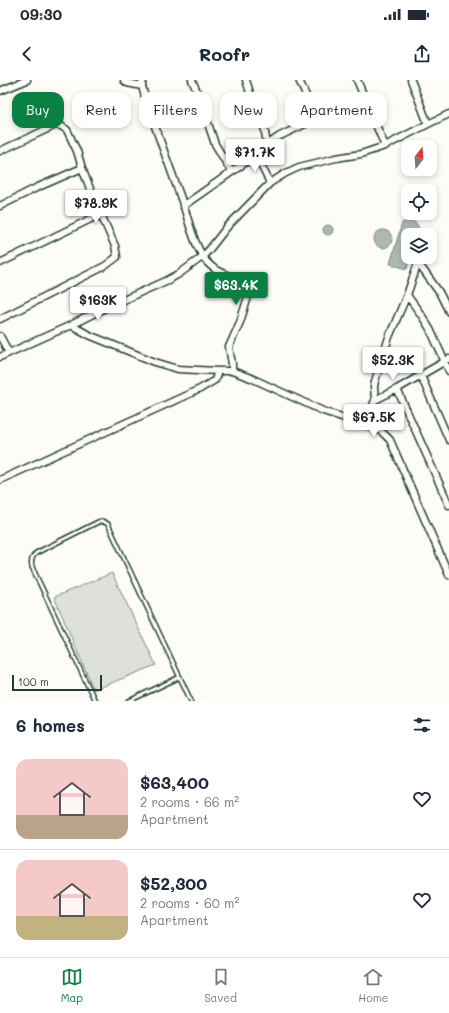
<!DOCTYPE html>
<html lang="en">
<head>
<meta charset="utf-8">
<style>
	:root { --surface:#fff; --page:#f6f6f7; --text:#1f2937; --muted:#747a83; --line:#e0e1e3; --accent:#0b8043 }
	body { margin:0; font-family:Mali,sans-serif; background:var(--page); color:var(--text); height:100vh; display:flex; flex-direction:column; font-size:15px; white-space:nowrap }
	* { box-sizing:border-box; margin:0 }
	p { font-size:13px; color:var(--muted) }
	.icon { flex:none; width:22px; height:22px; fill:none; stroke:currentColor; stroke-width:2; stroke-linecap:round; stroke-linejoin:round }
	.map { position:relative; height:621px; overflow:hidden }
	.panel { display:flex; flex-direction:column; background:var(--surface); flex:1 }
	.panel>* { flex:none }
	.guide { position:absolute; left:12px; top:12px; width:425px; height:36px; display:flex; gap:8px }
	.needle { width:26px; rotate:17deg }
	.buttons { position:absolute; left:401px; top:60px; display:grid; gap:8px }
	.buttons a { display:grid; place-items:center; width:36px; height:36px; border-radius:8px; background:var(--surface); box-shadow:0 2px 6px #0003; font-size:20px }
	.scale { position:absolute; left:12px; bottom:10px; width:90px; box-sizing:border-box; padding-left:4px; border:2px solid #1f3d34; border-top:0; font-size:11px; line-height:14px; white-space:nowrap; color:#1f3d34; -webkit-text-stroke:3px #fdfcf7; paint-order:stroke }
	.price { position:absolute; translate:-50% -34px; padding:0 9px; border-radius:4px; background:#fff; color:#222; font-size:13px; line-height:26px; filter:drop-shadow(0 1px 2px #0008) }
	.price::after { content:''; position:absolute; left:50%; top:24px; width:12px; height:9px; margin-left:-6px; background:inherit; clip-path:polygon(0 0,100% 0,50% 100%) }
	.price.current { background:var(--accent); color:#fff }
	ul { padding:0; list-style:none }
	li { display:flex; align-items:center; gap:12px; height:100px; padding:0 16px }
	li+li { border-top:1px solid var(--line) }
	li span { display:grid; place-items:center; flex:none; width:112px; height:80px; border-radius:12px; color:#555 }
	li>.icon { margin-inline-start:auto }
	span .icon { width:48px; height:48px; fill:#fffc; stroke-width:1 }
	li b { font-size:17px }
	h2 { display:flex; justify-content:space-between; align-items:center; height:48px; padding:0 16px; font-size:17px }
	.tag { padding:0 14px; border-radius:12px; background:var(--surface); box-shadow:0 2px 6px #0003; font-size:14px; line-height:36px }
	.tag.current { background:var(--accent); color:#fff }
	.status { display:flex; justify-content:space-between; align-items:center; height:28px; padding:0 20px; background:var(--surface); direction:ltr }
	.status svg { height:11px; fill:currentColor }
	header { display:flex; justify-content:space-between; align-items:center; height:52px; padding:0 16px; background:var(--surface); font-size:18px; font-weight:700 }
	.tabs { display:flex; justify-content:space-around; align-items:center; height:56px; border-top:1px solid var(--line); background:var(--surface); font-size:11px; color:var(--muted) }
	.tabs a { display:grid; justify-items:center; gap:2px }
	.tabs .current { color:var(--accent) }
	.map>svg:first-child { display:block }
</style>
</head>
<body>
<div class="status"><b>09:30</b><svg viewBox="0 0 49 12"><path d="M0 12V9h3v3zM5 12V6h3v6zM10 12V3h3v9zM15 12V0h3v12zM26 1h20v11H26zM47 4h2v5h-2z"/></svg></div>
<header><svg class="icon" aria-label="back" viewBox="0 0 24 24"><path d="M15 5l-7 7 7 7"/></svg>Roofr<svg class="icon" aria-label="share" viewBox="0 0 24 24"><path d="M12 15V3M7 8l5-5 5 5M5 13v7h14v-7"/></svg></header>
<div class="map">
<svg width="449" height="621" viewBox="0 0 449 621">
	<rect width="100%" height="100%" fill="#fdfcf7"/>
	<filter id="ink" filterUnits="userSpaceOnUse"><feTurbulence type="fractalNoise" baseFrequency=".025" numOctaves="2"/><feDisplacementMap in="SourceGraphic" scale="8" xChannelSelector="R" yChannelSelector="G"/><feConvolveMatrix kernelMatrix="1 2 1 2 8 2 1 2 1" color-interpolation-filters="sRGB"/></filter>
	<g filter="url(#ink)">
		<path fill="#dde0db" stroke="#7e8e88" d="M112 493 156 585 94 610 54 517Z"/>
		<path fill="#aeb8b1" stroke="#75877f" d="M408 140 416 143 419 148 417 155H408V177H410L407 189 390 184 402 143Z
			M323 150a5 5 0 1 1 10 0a5 5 0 1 1-10 0Z
			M374 159a9 9 0 1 1 18 0a9 9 0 1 1-18 0Z"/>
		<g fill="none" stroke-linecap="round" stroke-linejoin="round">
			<g stroke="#1f3d34" stroke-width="6">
				<path id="service" d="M95 621 32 487C31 481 31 478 36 473L98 442 102 441 108 444 191 621
					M129 621 180 597"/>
			</g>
			<g stroke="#1f3d34" stroke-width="9">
				<path id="minor" d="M124 0 127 3 142 6
					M143 0 142 6 144 14C156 51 170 87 183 124 189 141 192 159 202 175 204 180 212 187 216 190 228 197 242 198 249 211L247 220 240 242 229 267 232 284V291
					M192 0 198 14 215 64 231 91
					M246 0 251 16 264 46 267 65
					M357 0 385 66
					M411 0 428 44
					M0 11 27 0
					M0 71 56 45 61 46 67 50 77 71 82 88 92 114 115 166 117 177 105 186 0 239
					M256 75 270 103
					M0 126 36 108 82 88
					M183 126 256 75 267 65 280 56 307 43 311 40 312 29 299 0
					M0 183 101 134
					M418 183 439 212 449 232
					M407 215 422 236 430 249 449 291
					M71 245 89 255 155 282 178 289 218 291H232L251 298 323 331 366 345 379 350 384 354 390 360 449 495
					M0 256 9 273
					M0 277 71 245 101 230 168 200 179 194 202 177 209 170 227 147 270 103 286 93 299 87 336 78 361 74 385 66 428 44 449 34
					M421 296 449 360
					M397 309 449 425
					M375 320 374 307 375 301 389 257 407 215 418 183
					M366 345 375 320 397 309 449 279
					M0 400 200 309 215 300 218 291"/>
			</g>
			<use href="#service" stroke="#fdfcf7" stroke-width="3"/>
			<use href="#minor" stroke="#fdfcf7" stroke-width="6"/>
		</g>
	</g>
</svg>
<div class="buttons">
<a><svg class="needle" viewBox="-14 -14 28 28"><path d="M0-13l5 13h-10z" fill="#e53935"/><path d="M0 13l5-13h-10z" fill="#747a83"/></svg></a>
<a><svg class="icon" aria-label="locate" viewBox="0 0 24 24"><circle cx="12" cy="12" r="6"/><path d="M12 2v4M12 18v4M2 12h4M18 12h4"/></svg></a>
<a><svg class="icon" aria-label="layers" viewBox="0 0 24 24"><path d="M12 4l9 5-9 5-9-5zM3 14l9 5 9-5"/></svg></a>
</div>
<div class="scale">100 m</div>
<b class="price" style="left:255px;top:93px">$71.7K</b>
<b class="price" style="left:96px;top:144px">$78.9K</b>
<b class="price current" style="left:236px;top:226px">$63.4K</b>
<b class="price" style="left:98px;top:241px">$163K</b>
<b class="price" style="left:393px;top:301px">$52.3K</b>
<b class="price" style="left:374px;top:358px">$67.5K</b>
<div class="guide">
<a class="tag current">Buy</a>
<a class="tag">Rent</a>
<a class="tag">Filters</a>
<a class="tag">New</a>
<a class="tag">Apartment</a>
</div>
</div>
<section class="panel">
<h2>6 homes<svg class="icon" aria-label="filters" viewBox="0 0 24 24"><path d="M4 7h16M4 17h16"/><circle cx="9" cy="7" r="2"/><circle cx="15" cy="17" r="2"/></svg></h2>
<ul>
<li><span style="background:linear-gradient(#f6c9c9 70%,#b9a48a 0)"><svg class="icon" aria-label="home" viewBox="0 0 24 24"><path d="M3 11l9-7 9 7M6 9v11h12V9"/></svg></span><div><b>$63,400</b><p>2 rooms · 66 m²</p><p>Apartment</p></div><svg class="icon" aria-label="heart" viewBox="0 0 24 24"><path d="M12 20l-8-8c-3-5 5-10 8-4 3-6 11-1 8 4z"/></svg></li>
<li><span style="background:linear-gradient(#f6c9c9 70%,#c2b280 0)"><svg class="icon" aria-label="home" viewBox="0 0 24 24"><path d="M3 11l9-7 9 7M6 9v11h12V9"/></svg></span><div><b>$52,300</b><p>2 rooms · 60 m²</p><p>Apartment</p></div><svg class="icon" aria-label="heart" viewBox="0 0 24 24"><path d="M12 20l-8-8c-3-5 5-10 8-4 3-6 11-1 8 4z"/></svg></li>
</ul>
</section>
<nav class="tabs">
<a class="current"><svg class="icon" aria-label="map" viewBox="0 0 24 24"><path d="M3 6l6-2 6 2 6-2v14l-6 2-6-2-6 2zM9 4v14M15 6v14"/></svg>Map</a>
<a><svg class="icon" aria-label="saved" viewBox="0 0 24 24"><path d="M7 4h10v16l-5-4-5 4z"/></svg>Saved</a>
<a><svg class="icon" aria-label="home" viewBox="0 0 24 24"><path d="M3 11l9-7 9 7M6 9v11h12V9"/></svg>Home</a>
</nav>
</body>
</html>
